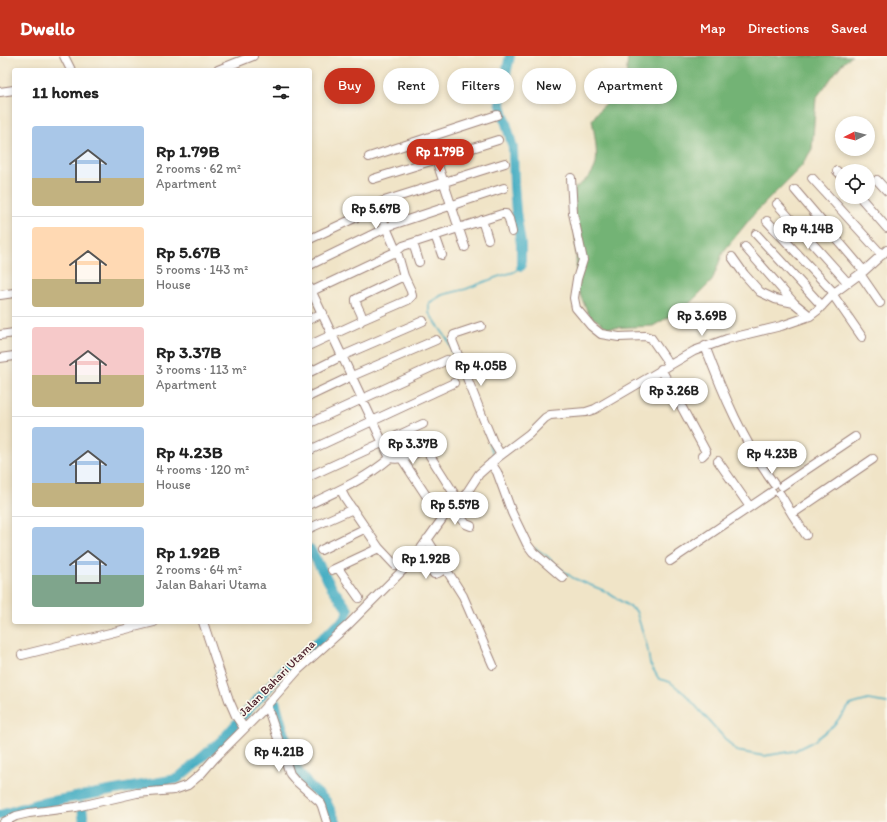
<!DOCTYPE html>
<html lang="en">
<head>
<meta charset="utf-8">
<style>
	:root { --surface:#fff; --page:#f2f2f2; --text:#222; --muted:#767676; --line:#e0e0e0; --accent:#c8321e }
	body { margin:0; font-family:Itim,sans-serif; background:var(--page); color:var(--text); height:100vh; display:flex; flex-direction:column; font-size:15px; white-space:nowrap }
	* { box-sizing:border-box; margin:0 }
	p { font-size:13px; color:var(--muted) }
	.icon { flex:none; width:22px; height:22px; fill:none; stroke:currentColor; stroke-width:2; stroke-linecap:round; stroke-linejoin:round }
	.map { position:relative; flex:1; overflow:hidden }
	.details { position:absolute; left:12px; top:12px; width:300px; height:556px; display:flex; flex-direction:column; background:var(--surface); border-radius:4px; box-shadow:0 2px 6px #0003 }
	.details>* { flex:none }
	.hud { position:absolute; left:324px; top:12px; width:380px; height:36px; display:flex; gap:8px }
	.needle { width:26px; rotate:264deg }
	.buttons { position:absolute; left:835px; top:60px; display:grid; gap:8px }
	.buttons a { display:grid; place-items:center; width:40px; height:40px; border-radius:50%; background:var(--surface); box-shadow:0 2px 6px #0003; font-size:20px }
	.price { position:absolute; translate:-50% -34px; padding:0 9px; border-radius:14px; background:#fff; color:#222; font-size:13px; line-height:26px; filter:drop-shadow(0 1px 2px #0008) }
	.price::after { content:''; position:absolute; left:50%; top:24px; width:12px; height:9px; margin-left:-6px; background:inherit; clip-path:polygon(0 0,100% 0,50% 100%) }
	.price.selected { background:var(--accent); color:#fff }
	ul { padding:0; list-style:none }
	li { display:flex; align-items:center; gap:12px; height:100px; padding:0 20px }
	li+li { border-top:1px solid var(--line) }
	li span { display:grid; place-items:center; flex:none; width:112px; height:80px; border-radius:4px; color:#555 }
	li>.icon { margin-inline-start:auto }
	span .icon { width:48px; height:48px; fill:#fffc; stroke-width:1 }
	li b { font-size:17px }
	h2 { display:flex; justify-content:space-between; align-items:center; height:48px; padding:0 20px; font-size:17px }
	.tag { padding:0 14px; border-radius:18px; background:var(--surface); box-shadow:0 2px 6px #0003; font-size:14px; line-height:36px }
	.tag.selected { background:var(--accent); color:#fff }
	header { display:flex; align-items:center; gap:24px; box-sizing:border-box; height:56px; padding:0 20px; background:var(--accent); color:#fff }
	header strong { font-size:19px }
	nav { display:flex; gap:22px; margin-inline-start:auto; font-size:14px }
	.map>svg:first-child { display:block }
</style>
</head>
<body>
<header>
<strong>Dwello</strong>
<nav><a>Map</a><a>Directions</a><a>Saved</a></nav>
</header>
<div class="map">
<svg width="887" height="766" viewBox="0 0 887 766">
	<rect width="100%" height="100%" fill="#fbf7ec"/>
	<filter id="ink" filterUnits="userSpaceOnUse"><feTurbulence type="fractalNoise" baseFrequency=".025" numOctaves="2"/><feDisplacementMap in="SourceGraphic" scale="8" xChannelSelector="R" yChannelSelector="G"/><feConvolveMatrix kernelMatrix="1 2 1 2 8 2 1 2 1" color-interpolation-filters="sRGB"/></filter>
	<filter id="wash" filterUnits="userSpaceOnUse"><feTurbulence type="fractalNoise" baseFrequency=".012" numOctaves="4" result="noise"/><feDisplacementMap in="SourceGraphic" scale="16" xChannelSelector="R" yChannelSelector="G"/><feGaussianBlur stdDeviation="0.9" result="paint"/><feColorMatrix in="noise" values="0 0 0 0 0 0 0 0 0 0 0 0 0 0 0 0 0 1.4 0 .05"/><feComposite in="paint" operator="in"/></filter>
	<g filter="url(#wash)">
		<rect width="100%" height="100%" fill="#f0e4c7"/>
		<path fill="#73b375" stroke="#5e6950" d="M628 0H852L842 8 816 42 812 93 801 111 754 158 723 196 712 225 686 251 653 270 608 272 589 259 577 232 574 133C582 127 591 121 595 111 599 102 594 74 592 64L601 52 619 37 626 23Z"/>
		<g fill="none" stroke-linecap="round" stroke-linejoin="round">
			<path stroke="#41abc1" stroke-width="1.5" d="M474 350 460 319 448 284 429 257V247L442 239 466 233 497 221 514 216 521 210
				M489 387 494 400
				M535 492 547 500 556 509 573 522 605 535 636 555 647 590 650 608 659 623 670 626 685 638 736 695 764 700 794 695 814 685 833 670 850 649 868 644 887 647"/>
			<path stroke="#41abc1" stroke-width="10" d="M510 0 500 45 513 92 514 129 516 156 521 188V210
				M275 645 293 708 308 729 326 745 336 766
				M240 663 284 614 345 563 348 554 331 530 310 493
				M82 751 84 766
				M0 759 36 748 177 723 222 684 237 667"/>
		</g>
	</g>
	<g filter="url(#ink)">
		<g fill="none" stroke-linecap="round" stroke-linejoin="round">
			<g stroke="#9d8279" stroke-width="10">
				<path id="minor" d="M64 0 71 14
					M218 14 253 0
					M0 36 14 34
					M429 82 465 191
					M369 101 497 59
					M837 115 842 120
					M571 122 573 157 583 204 577 223 574 242 576 252 591 270 601 278 619 281 645 280 651 282 669 308
					M812 122 882 199
					M373 123 498 84
					M877 124 887 135
					M795 134 864 215
					M860 141 887 172
					M381 146 505 107
					M777 148 848 227
					M482 164 488 183
					M767 165 834 237
					M756 178 822 250
					M435 179 442 199
					M310 183 374 153H378L398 199 404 220 411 235 412 240 408 244 362 264
					M413 187 419 206
					M745 191 794 247
					M732 201 744 218 760 236 775 243 794 247 810 260
					M310 209 392 169 504 132
					M860 218 880 247
					M310 232 390 402C367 422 338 435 310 448
					M310 236 397 195 403 190 502 158H506L509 163 512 176
					M0 239 14 237
					M833 239 862 281
					M310 263 323 257
					M481 270 454 279 452 284 483 362 493 386 501 399
					M0 279 14 277
					M310 289 360 266 362 264C363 256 355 251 356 243L404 220
					M705 290C723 338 744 387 774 428
					M0 302 14 300
					M661 313 706 396 702 400
					M310 316 342 300 423 265
					M310 340 352 320 436 284
					M310 367 447 304
					M425 392 455 439
					M310 394 454 327
					M390 402C404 406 421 394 433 389
					M402 403 437 456
					M718 405 750 451
					M491 407 497 416 512 457 527 488 533 496 563 522
					M310 420 423 368
					M782 430 855 381
					M341 434 345 442 379 492 395 509
					M780 438 792 458 873 403
					M453 451 466 468 471 470
					M792 458 806 479
					M310 472 353 453
					M427 483 463 540 493 609
					M321 494 366 472
					M418 496 434 518 438 517 446 512
					M670 505 772 436
					M338 512 359 542
					M332 514 379 492
					M203 566 229 644 236 660 244 672
					M22 599 154 566
					M266 650 270 659 290 718 296 725 320 746 322 750 327 766
					M4 766 16 760 29 757 76 751 137 737 174 734 188 729 201 718 214 703 260 657 298 614 348 569 412 505 445 459 466 438 479 418 497 402 529 378 545 362 550 359 586 356 595 353 694 295 727 283 781 270 810 260 818 254 834 237 864 215 887 194"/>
			</g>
			<use href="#minor" stroke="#fff" stroke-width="8"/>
		</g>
	</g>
	<g text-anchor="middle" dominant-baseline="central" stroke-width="3.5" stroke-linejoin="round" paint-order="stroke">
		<g font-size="12" fill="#4a1f2b" stroke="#fbf7ec">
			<text transform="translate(277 622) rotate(-45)">Jalan Bahari Utama</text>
		</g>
	</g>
</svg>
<div class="buttons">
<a><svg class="needle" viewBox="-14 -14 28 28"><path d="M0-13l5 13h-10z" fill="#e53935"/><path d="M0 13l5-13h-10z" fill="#767676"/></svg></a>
<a><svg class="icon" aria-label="locate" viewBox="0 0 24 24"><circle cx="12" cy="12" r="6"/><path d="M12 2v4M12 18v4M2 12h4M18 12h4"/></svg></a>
</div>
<b class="price selected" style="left:440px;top:117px">Rp 1.79B</b>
<b class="price" style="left:376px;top:174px">Rp 5.67B</b>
<b class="price" style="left:808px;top:194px">Rp 4.14B</b>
<b class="price" style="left:702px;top:281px">Rp 3.69B</b>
<b class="price" style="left:481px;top:331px">Rp 4.05B</b>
<b class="price" style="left:674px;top:356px">Rp 3.26B</b>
<b class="price" style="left:413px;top:409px">Rp 3.37B</b>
<b class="price" style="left:772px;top:419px">Rp 4.23B</b>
<b class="price" style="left:455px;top:470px">Rp 5.57B</b>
<b class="price" style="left:426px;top:524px">Rp 1.92B</b>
<b class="price" style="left:279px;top:717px">Rp 4.21B</b>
<div class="hud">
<a class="tag selected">Buy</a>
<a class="tag">Rent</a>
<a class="tag">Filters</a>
<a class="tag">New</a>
<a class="tag">Apartment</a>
</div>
<section class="details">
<h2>11 homes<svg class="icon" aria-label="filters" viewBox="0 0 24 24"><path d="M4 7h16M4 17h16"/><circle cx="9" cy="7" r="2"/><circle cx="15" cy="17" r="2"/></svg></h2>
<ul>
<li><span style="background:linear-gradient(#a9c7e8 65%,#c2b280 0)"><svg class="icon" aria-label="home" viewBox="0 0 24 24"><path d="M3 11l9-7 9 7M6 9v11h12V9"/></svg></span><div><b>Rp 1.79B</b><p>2 rooms · 62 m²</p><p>Apartment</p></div></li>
<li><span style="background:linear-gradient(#ffd9b3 65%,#c2b280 0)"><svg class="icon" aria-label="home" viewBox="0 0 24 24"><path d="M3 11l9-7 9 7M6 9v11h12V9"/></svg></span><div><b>Rp 5.67B</b><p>5 rooms · 143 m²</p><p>House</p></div></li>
<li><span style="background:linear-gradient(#f6c9c9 60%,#c2b280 0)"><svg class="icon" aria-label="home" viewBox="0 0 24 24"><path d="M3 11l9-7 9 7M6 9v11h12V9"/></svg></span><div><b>Rp 3.37B</b><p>3 rooms · 113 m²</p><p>Apartment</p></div></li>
<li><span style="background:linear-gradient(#a9c7e8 70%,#c2b280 0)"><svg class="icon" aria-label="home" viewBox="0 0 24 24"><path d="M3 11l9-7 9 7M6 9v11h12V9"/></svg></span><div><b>Rp 4.23B</b><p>4 rooms · 120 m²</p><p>House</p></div></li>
<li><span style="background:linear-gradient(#a9c7e8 60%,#7fa58c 0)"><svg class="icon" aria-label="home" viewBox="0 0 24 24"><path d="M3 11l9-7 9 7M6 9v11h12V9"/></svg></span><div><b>Rp 1.92B</b><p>2 rooms · 64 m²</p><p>Jalan Bahari Utama</p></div></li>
</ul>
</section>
</div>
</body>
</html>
